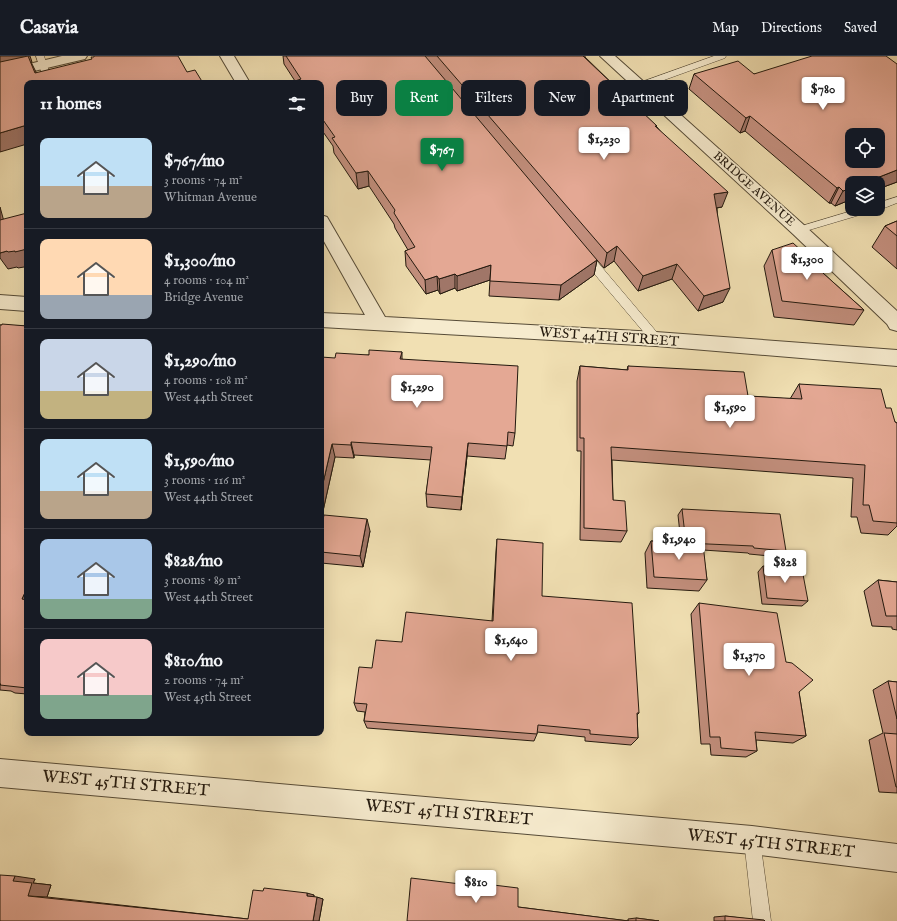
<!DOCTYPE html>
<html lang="en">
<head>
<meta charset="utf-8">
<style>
	:root { --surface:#171b24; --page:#20242c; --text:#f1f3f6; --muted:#9ea1a6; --line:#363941; --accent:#0b8043 }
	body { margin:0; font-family:"IM FELL English",serif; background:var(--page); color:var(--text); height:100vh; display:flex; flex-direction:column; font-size:15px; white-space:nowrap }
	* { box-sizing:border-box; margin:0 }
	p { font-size:13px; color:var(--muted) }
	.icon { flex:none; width:22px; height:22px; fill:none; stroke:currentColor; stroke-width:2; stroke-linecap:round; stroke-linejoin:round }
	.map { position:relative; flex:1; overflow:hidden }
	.drawer { position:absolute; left:24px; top:24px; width:300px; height:656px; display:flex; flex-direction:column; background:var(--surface); border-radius:8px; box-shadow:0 4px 16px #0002 }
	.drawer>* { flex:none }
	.banner { position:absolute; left:336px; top:24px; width:380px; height:36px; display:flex; gap:8px }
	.buttons { position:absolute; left:845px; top:72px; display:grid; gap:8px }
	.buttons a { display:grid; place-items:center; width:40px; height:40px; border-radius:8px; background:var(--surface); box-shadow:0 4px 16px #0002; font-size:20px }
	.price { position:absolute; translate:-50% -34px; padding:0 9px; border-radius:4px; background:#fff; color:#222; font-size:13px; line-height:26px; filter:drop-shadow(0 1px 2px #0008) }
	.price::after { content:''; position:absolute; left:50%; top:24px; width:12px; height:9px; margin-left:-6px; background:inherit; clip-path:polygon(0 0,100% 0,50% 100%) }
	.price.active { background:var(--accent); color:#fff }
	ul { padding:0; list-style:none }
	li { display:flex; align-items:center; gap:12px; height:100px; padding:0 16px }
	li+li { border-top:1px solid var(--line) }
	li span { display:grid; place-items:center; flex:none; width:112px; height:80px; border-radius:8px; color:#555 }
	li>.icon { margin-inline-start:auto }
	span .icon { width:48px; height:48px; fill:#fffc; stroke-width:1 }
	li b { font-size:17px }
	h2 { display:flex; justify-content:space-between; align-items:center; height:48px; padding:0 16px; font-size:17px }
	.tag { padding:0 14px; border-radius:8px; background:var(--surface); box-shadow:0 4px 16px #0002; font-size:14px; line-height:36px }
	.tag.active { background:var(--accent); color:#fff }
	header { display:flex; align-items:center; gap:24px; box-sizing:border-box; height:56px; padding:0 20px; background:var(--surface); border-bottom:1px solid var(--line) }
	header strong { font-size:19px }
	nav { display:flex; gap:22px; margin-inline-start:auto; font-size:14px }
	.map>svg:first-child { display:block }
</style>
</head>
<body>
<header>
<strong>Casavia</strong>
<nav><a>Map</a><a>Directions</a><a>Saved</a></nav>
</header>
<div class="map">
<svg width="897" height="865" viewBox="0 0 897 865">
	<rect width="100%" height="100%" fill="#f1e0b3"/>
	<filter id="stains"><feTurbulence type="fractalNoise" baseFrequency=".005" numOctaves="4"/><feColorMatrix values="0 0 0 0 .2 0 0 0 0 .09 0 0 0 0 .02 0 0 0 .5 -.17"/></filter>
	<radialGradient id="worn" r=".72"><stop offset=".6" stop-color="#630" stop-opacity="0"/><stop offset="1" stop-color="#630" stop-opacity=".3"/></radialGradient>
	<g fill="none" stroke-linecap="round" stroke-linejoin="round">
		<g stroke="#564b37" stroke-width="1">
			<path id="lane" d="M36 0H44L53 27H45Z
				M714 0H726L725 2 642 32 639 33 635 30 636 28Z
				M897 141V147C891 149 884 153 877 153L878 147Z
				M858 153H874L873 155 799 177 794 174 795 172Z
				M585 195 589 196 660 280 662 283 660 286 656 287 652 286 581 202 580 199 581 196Z
				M752 776 758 778 760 784 771 865H753L744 784 746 778Z"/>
		</g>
		<g stroke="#564b37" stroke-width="2">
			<path id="street" d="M62 0H87L85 3 0 23V15Z
				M220 0H234L250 27H236Z
				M600 0H615L805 170 897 255V275L890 273 887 268 793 178Z
				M321 159 327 161 385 261 656 276 897 294V310L656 290 321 271V257L365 259 321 180Z
				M0 239 27 241V255L0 253Z
				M0 703 752 770 897 788V816L752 798 0 731Z"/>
		</g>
		<use href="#lane" fill="#f6ebce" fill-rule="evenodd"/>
		<use href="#street" fill="#f6ebce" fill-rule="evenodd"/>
	</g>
	<path fill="#c4907f" stroke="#23190e" d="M283 0H585V1L657 71 722 151 717 152 723 246 698 255 672 223 638 235 614 205 604 212 597 204 594 219 559 244 489 240 490 224 457 235 455 232 440 238 438 234 426 238 406 210 405 195 408 194 395 172 394 168 369 130 358 133 334 97 333 90 321 73V27H295V25L284 8Z
		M897 8V126L878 133V127H852V143L835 150 831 147H829L745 75 740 77 689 33 694 18H754Z
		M897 165V213L872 191 885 170Z
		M772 194 814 209 864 254 854 269 774 261 764 210Z
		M0 269 27 270V638L15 637 11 635 0 634Z
		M402 296V303L515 377 513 390 507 389 505 403 467 400 461 454 427 451 426 438 431 404 354 399V402L335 401 321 464 335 302Z
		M580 310 627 314 628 310 748 340 790 343 799 328 886 352 895 366 897 367V470L888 479 861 477 857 461H851L853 422 612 404 613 444 627 475 621 486 580 484 581 395H577V325Z
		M682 453 786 495 780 501 749 498 748 497 703 494 707 524 699 535 647 532 645 497 651 485 681 487 678 459Z
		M370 475 363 511 321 507V496Z
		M497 483 542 540 639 657 637 659 638 682 631 689 585 685V681L537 676V678L534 685 367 672 364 665 365 656 357 655 354 647 372 612 402 586 492 565 496 495Z
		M763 510 808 545 802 550 762 548 758 516Z
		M878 524 897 526V574L892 573V571L872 570 864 535Z
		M699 547 786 606 799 636 806 680 793 687 756 684 757 695 746 701 711 699 710 688H701L691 558Z
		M888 625 897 626V737L879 736 869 684 883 677 873 634Z
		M35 823 33 827 51 829 47 841 248 863 314 839V841L323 843 319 865H0Z
		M477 827 518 851 628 865V863L636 862 659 865H407L476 830Z
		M725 860 765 865H714V861Z"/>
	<path fill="#a07668" stroke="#23190e" d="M0 0H30L32 6H31L36 16 40 27 0 13Z
		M750 60 745 75 740 77 746 62Z
		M27 69V88L0 96V77Z
		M897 114V126L878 133V127H864Z
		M368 115 369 130 358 133 356 117Z
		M839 131 831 147H829L837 132Z
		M852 132V143L835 150 843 135Z
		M728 136 722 151 709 153 714 138Z
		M0 151 8 180 0 167Z
		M617 190 614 205 604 212 607 197Z
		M27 193V211L25 212 24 211 18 212 17 211 8 213 0 202V197L7 195Z
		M597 204 594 219 559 244 561 229Z
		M677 208 672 223 638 235 643 220Z
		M491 209 490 224 457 235V220Z
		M455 218V232L440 238 439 223Z
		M437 220 438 234 426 238 425 224Z
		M730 232 723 246 698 255 704 240Z
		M351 386 354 399V402L351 389Z
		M468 387 467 400 461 454 462 441Z
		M332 388 335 401 321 464V436Z
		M367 463 370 475 363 511 360 500Z
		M27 532V547L22 543Z
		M15 820 35 823 33 827 51 829 47 841 28 840 13 825Z
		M307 837 314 839 313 842 307 840Z
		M317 841 323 843 319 865H313Z"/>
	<path fill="#e4a894" stroke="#23190e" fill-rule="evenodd" d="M28 0 35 17 92 3 91 1H94V0H178L187 16 195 14 203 27H27V69L0 77V6Z
		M286 0H425L597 204 561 229 490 225 491 209 457 220 455 218 439 223 437 220 425 224 405 195 415 191 394 157 395 154 368 115 356 117 332 82 335 81 321 61V27H296L295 25 301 23Z
		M437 0H583L657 70H655L728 136 714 138 730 232 704 240 677 208 643 220 617 190 607 197Z
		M812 0H886L897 8V114L864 127H852V132L843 135 839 131 837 132 750 60 746 62 694 18 738 5 754 18ZM852 79H878V105H852Z
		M27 157V193L15 196V195L8 196 7 195 0 197V164Z
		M897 165V180L885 170Z
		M793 187 815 207 813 208 864 254 782 245 772 194Z
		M2 268 27 270V280L25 283H27V532L22 543 27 544V632L0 629 1 628H0V269H2Z
		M369 294 402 296 400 303 518 310 515 377 508 376 507 390 468 387 462 441 426 438 432 391 351 386V389L332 388 321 436V301L335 302 336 297 369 299Z
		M580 310 628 314V310L744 316 748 340 802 343 799 328 881 333 886 352H891L895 366 897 367V467L873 465 869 449H863L865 409 611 391 613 444 625 445 627 475 584 472V382H580Z
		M682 453 780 458 786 495 754 492 753 490 686 487Z
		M324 459 367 463 360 500 321 496V474Z
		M497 483 543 487 542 540 632 547 639 657H637L638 682 590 678V674L538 669 537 678 364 665 367 648 354 647 359 611 372 612 376 584 402 586 406 556 493 565Z
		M651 485 703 488 707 524 654 521Z
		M763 510 802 513 808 545 767 542Z
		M878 524 897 526V560H886Z
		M699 547 777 557 786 606 792 607 813 624 799 636 806 680 755 676 757 695 721 692 720 681H710Z
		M888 625 897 626V663Z
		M884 677 897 678V731H896Z
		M0 819 15 820 13 825 32 827 28 840 248 863 253 834 263 835 264 832 307 837V840L317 841 313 865H0Z
		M411 822 477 830V827L518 832V851L629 865H407Z
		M725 860 764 864 765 865H725Z
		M636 862 659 865H636Z"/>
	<g text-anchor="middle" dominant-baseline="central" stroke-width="3.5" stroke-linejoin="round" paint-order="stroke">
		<g font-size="12" fill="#23190e" stroke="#f6ebce">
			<text transform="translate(754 133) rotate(42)">BRIDGE AVENUE</text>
		</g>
		<g font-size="14" fill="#23190e" stroke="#f6ebce">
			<text transform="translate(609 281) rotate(4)">WEST 44TH STREET</text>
		</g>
		<g font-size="17" fill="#23190e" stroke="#f6ebce">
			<text transform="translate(126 728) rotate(5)">WEST 45TH STREET</text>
			<text transform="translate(449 757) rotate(5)">WEST 45TH STREET</text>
			<text transform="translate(771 788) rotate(6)">WEST 45TH STREET</text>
		</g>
	</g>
	<rect width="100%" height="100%" filter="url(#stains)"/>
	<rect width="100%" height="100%" fill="url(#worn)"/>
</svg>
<div class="buttons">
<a><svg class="icon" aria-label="locate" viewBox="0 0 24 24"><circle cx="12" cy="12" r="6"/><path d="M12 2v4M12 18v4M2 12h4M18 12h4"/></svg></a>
<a><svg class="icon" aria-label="layers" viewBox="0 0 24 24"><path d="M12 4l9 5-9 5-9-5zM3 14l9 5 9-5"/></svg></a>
</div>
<b class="price" style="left:823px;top:55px">$780</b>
<b class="price" style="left:604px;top:105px">$1,230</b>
<b class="price active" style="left:442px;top:116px">$767</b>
<b class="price" style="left:807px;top:225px">$1,300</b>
<b class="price" style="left:417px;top:353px">$1,290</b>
<b class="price" style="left:730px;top:373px">$1,590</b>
<b class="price" style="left:679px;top:505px">$1,940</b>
<b class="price" style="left:785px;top:528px">$828</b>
<b class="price" style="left:511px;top:606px">$1,640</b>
<b class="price" style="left:749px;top:621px">$1,370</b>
<b class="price" style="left:476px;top:848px">$810</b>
<div class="banner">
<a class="tag">Buy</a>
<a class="tag active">Rent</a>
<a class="tag">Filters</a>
<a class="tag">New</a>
<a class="tag">Apartment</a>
</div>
<section class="drawer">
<h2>11 homes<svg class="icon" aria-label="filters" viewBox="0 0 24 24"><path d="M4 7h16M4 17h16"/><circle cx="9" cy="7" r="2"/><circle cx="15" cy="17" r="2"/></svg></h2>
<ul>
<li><span style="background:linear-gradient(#bfe0f5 60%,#b9a48a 0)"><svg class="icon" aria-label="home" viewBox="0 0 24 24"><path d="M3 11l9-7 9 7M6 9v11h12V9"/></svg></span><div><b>$767/mo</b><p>3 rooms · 74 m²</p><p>Whitman Avenue</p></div></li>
<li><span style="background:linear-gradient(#ffd9b3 70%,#9aa5b1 0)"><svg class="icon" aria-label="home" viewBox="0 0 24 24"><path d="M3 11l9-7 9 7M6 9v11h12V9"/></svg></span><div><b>$1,300/mo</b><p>4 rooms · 104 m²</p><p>Bridge Avenue</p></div></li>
<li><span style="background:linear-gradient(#c9d6e8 65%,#c2b280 0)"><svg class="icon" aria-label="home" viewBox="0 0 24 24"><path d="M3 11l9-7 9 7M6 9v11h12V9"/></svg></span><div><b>$1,290/mo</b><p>4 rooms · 108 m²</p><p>West 44th Street</p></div></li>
<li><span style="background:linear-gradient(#bfe0f5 65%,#b9a48a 0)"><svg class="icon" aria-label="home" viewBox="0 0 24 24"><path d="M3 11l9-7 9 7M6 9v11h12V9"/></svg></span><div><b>$1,590/mo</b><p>3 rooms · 116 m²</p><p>West 44th Street</p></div></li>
<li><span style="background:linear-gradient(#a9c7e8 75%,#7fa58c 0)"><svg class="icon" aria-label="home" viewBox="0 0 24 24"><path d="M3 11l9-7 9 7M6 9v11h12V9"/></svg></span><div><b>$828/mo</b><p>3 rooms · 89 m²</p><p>West 44th Street</p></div></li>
<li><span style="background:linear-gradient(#f6c9c9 70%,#7fa58c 0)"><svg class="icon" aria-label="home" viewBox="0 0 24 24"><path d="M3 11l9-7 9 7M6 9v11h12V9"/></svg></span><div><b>$810/mo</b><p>2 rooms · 74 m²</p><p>West 45th Street</p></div></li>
</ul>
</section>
</div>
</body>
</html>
